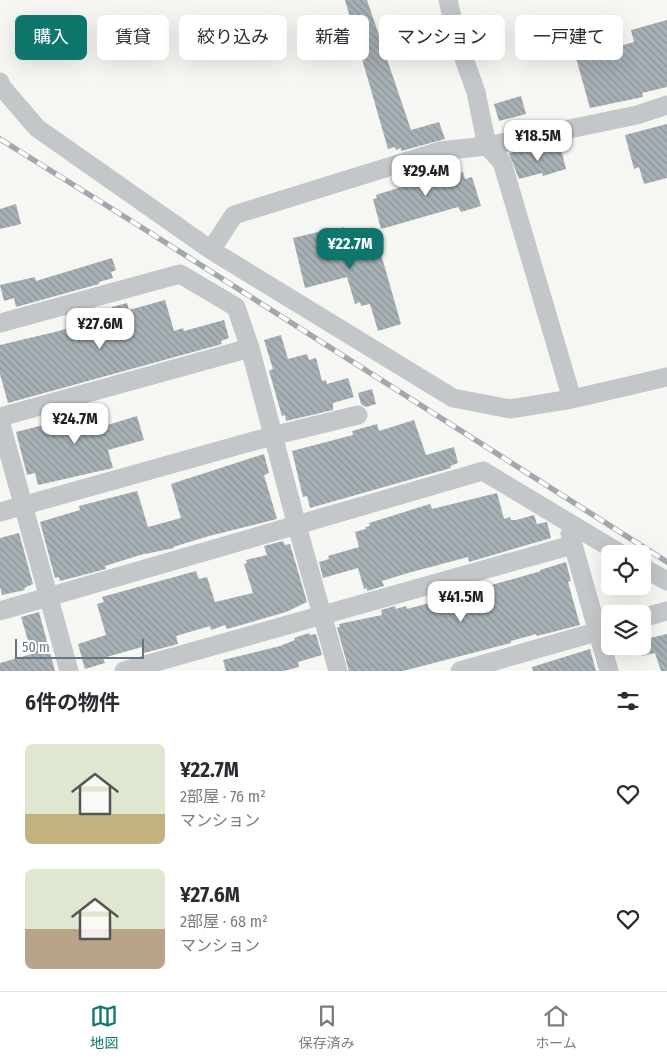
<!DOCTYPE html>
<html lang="ja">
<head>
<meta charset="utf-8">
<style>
	:root { --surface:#fff; --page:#f7f7f7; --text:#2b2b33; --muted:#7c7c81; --line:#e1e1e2; --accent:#0f766e }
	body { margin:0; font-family:"Fira Sans Condensed","Noto Sans JP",sans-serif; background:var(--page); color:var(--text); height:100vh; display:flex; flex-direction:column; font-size:19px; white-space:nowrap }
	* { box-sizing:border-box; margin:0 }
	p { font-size:16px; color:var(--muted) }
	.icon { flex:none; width:28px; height:28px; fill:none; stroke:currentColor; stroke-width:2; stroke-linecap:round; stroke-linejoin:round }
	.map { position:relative; height:671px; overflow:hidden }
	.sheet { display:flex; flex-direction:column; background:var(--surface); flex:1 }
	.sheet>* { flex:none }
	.banner { position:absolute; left:15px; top:15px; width:638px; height:45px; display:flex; gap:10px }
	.fabs { position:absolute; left:601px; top:545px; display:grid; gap:10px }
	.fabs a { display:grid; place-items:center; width:50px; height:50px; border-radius:8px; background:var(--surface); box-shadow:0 5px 20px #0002; font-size:25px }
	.scale { position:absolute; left:15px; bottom:12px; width:129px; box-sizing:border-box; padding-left:5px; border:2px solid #647684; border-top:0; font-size:14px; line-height:18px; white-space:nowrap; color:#647684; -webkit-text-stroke:4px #fff; paint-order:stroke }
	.price { position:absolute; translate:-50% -42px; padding:0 11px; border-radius:10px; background:#fff; color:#222; font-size:16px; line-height:32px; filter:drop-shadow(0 1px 2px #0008) }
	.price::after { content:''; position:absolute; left:50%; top:30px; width:15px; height:11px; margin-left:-8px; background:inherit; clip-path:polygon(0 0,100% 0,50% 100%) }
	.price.active { background:var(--accent); color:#fff }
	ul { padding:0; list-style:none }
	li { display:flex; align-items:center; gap:15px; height:125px; padding:0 25px }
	li span { display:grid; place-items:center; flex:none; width:140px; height:100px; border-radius:8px; color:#555 }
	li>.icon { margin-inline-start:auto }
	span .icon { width:60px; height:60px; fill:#fffc; stroke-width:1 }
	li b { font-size:21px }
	h2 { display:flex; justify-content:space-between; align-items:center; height:60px; padding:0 25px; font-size:21px }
	.chip { padding:0 18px; border-radius:8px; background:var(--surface); box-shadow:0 5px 20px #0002; font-size:18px; line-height:45px }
	.chip.active { background:var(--accent); color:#fff }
	.menu { display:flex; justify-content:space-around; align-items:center; height:70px; border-top:1px solid var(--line); background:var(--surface); font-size:14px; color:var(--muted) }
	.menu a { display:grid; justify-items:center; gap:2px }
	.menu .active { color:var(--accent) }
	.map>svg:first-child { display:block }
</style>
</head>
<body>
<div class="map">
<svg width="667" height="671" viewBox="0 0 667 671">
	<defs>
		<pattern id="building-back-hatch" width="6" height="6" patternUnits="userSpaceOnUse" patternTransform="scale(1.25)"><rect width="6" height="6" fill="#a7b0b5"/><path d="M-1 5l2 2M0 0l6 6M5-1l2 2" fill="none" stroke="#8c9499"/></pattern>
	</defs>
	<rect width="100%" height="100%" fill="#f6f6f2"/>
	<path fill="url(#building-back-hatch)" d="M345 0H367L411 130 439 122 445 139 401 151V148L396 150 395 147 388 149Z
		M667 20V87L642 93 643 97 590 108 576 58 634 42 631 30Z
		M521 96 526 114 499 121 494 104Z
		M667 124V178L644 184 639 167 634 169 625 135Z
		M549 145 551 152 561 149 566 169 543 176 542 173 519 179 509 153Z
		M441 162 445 177 463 172 465 179 472 177 481 206 461 212 458 207 381 229 373 199 377 198 376 195 411 184 408 173Z
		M16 204 21 224 0 229V209Z
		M344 227 348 241 375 233 401 324 378 331 370 304 361 306 360 302 355 304 347 277 305 288 293 238 318 232 319 235Z
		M112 258 116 270 111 272 113 278 99 282V284L16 307 14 298 4 301 0 285 35 277 36 281Z
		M165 300 174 331 183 328 184 331 224 320 229 338 221 341 222 344 8 403 0 374V345L59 331 100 317 99 315 113 311 112 307 127 303 129 310Z
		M281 335 288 359 307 354 309 360 316 358 322 381 326 380 327 384 348 378 354 397 333 403V410L286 421 285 415 282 416 269 371 273 369 264 340Z
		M372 389 376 404 366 407 361 404 358 393Z
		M94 403 101 427 137 416 144 440 108 450 113 468 38 485 35 473 27 475 16 432 78 416 77 413 81 412 80 407Z
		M414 420 426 455 454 447 458 463 450 466 451 468 310 508 307 496 303 497 301 489 292 451 353 435 352 431 377 424 379 431Z
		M264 454 269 473 264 475 277 519 209 536 173 547 174 548 140 555 105 566 106 569 60 581 59 577 55 578 40 522 80 510 79 506 137 491 148 527 181 518 171 484Z
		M497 493 504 519 510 517 511 520H516L534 515 537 524 547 522 551 538 469 562 468 557 408 573 382 581 384 586 367 591V588L364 589 358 568 323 578 319 562 329 559 328 556 359 547 355 532 366 529 365 527 370 526 369 523 430 504 432 509Z
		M19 533 33 584 24 588 25 590 2 595 0 587V538Z
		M283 541 285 545 290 544 307 602 286 612 227 629 225 625 211 630 210 626 176 636 178 644 144 653 142 647 103 658 105 663 85 669 78 644 106 635 97 604 104 602 102 597 196 571 199 579 207 577 215 602 253 593 244 564 247 563 246 560 267 555 264 546Z
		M566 562 571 581 568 582 580 625 537 636 536 634 511 641V643L403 671H349L337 627H340L339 624 382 615 381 610 395 606 396 609 406 606 407 609 422 605 541 571 540 570Z
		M39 612 55 671H0V663L32 654 21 617Z
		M309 633 310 635 316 634 322 655 298 662 299 667 284 671H226L223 660 280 646 295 640 294 638Z
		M667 634V671H661L655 653 642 656V640Z
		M590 649 596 671H533L532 667Z"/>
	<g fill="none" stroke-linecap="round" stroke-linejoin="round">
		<path stroke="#c3c7ca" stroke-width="19" d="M448 0 458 42 476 92 487 146 502 162 572 399
			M0 82 1 86 37 128 211 250 453 398 510 409 572 399 667 377
			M211 250 234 215 440 151 487 146 637 115 667 105
			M0 323 180 274 236 307 250 348 297 526 338 671
			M0 417 250 348
			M0 421 69 671
			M0 512 272 436 358 415
			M570 534 609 671
			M642 567 667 581
			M0 611 483 471 621 554
			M642 618 667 611
			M124 671 572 545
			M460 671 610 628"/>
		<g stroke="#a1a8ae" stroke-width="5.5">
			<path id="rail" d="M0 139 141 227 667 562"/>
		</g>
		<use href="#rail" stroke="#fff" stroke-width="4" stroke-dasharray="11" stroke-linecap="butt"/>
	</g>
</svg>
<div class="fabs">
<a><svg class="icon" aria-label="locate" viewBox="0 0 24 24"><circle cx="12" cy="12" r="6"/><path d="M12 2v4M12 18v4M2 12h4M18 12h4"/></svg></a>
<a><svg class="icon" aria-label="layers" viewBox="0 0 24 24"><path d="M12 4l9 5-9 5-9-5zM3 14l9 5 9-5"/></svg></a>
</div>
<div class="scale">50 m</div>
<b class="price" style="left:538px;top:162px">¥18.5M</b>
<b class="price" style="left:426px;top:197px">¥29.4M</b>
<b class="price active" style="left:350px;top:270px">¥22.7M</b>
<b class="price" style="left:100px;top:350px">¥27.6M</b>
<b class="price" style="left:75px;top:445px">¥24.7M</b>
<b class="price" style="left:461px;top:623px">¥41.5M</b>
<div class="banner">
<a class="chip active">購入</a>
<a class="chip">賃貸</a>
<a class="chip">絞り込み</a>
<a class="chip">新着</a>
<a class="chip">マンション</a>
<a class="chip">一戸建て</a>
</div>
</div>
<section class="sheet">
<h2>6件の物件<svg class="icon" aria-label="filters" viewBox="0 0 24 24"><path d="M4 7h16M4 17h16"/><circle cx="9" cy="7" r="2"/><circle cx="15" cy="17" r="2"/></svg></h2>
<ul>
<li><span style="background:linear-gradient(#dfe7d0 70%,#c2b280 0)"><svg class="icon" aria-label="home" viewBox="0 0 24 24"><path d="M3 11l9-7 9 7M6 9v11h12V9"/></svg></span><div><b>¥22.7M</b><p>2部屋 · 76 m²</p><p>マンション</p></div><svg class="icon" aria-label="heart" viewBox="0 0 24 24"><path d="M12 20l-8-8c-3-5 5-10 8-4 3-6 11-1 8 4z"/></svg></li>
<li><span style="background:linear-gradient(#dfe7d0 60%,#b9a48a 0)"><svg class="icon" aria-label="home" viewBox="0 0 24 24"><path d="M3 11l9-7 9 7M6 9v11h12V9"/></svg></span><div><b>¥27.6M</b><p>2部屋 · 68 m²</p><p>マンション</p></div><svg class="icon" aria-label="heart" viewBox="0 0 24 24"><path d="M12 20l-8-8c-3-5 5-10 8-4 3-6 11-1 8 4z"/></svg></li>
</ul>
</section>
<nav class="menu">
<a class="active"><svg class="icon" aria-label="map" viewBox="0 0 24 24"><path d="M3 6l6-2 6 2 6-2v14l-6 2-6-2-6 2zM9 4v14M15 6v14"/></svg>地図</a>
<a><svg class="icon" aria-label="saved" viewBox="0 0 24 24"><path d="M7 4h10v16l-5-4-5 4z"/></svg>保存済み</a>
<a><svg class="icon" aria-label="home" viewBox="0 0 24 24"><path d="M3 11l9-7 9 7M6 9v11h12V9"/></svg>ホーム</a>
</nav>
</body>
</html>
